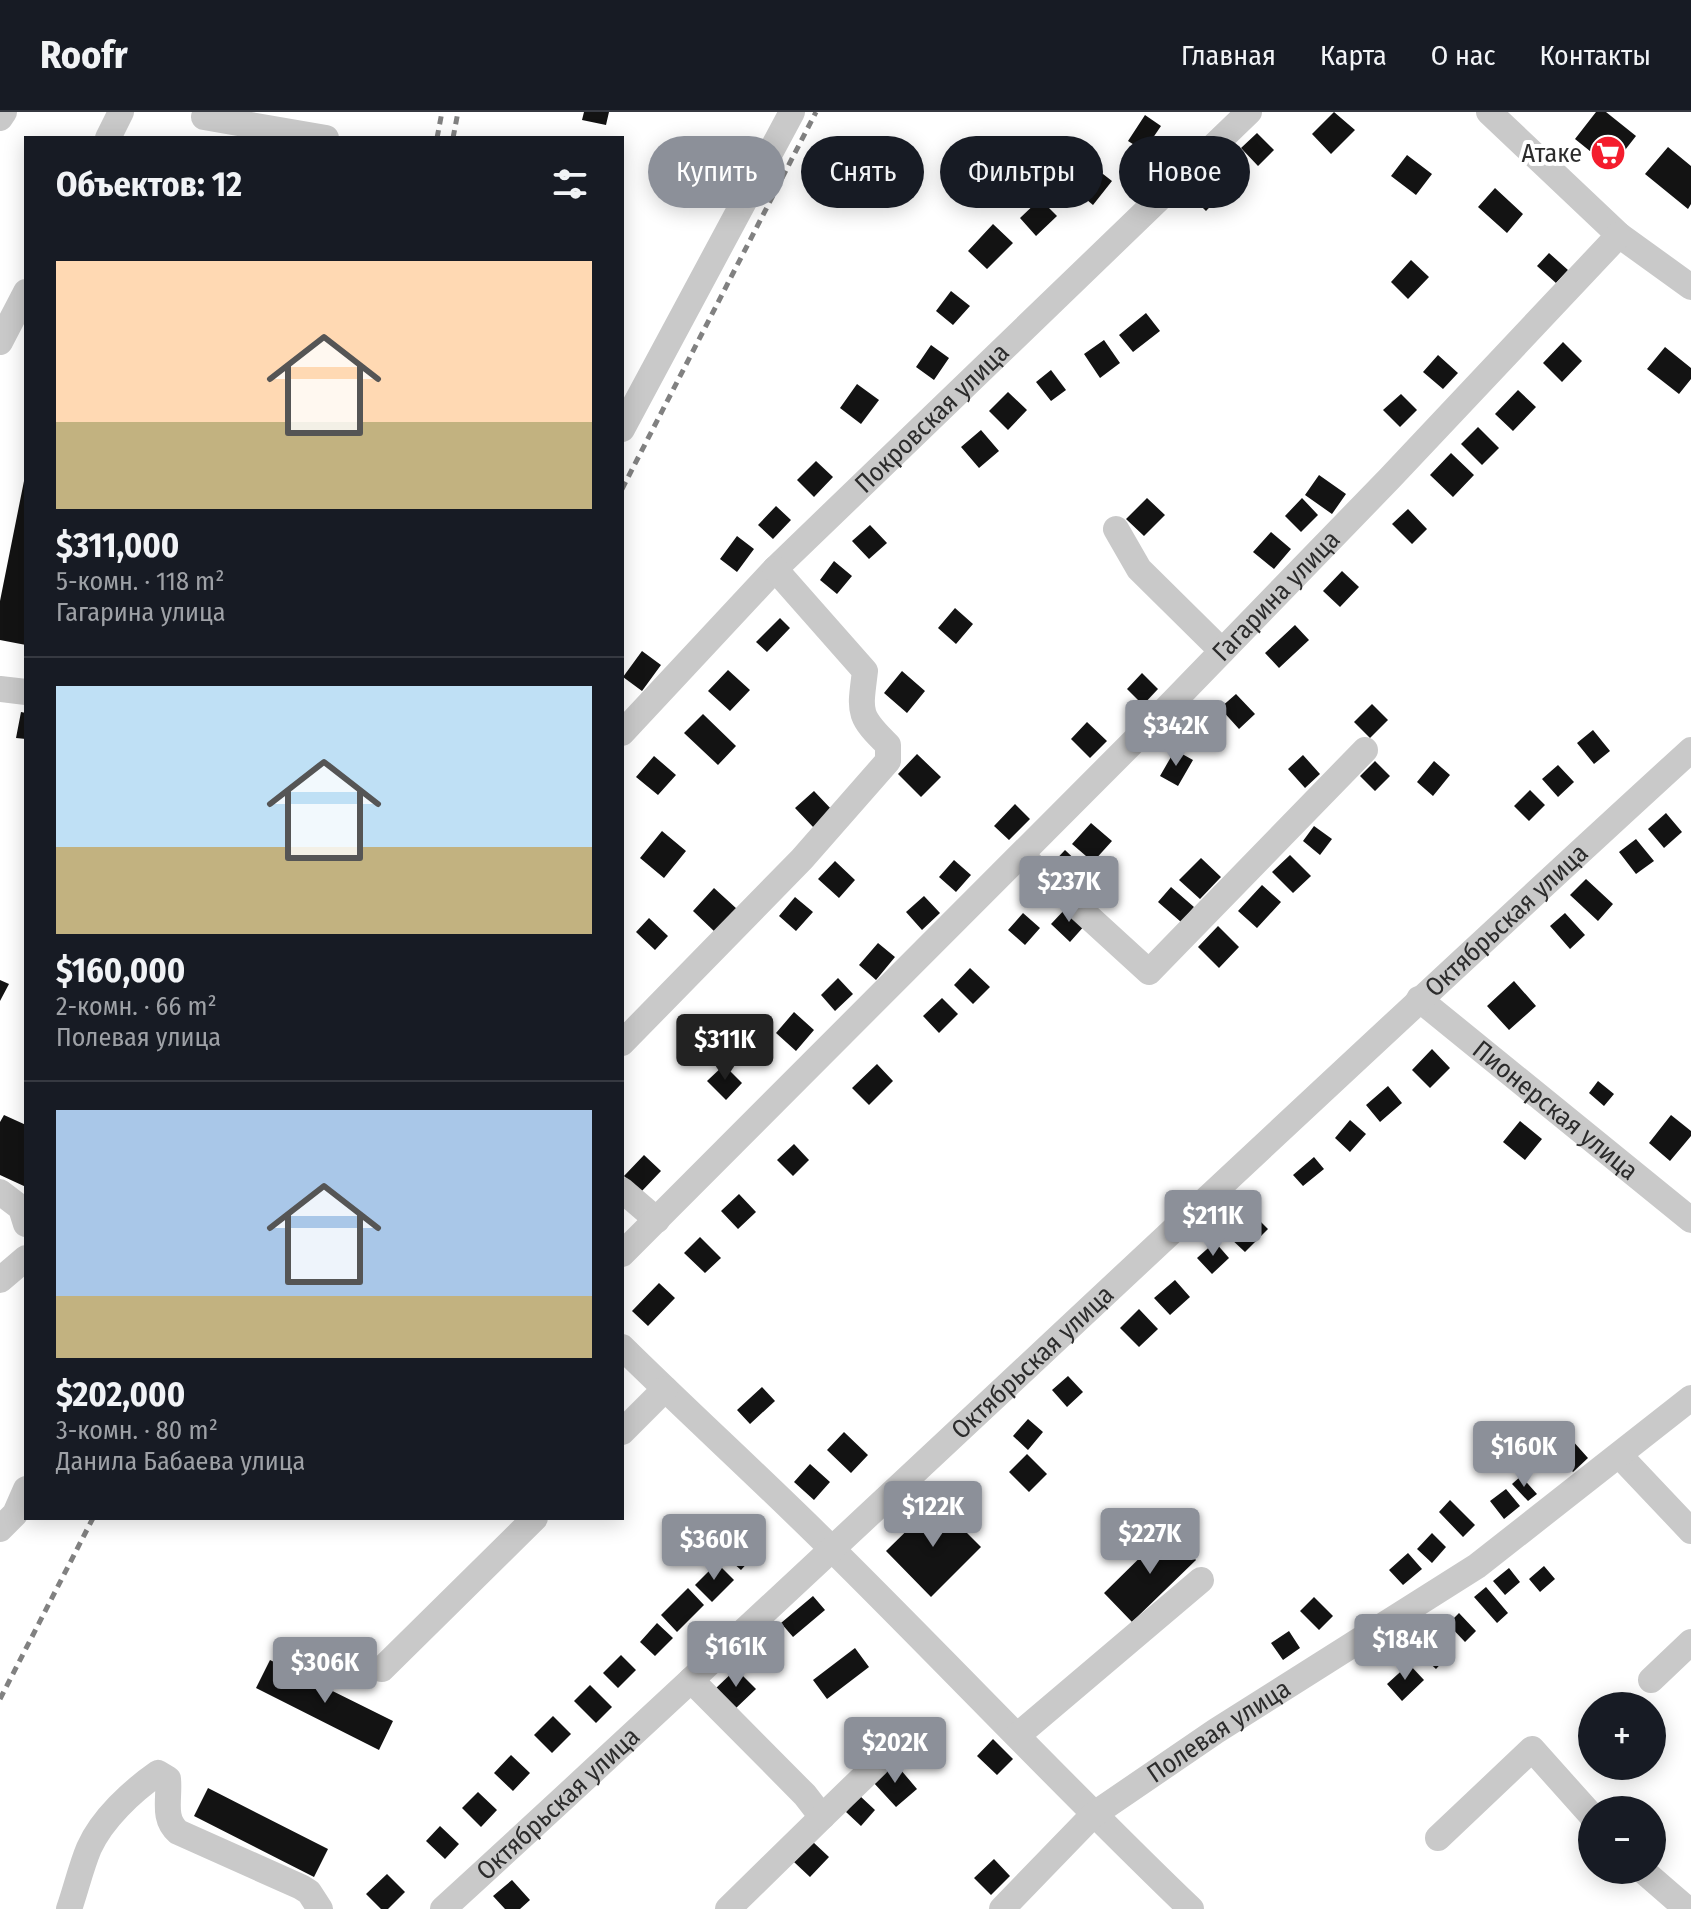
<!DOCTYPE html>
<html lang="ru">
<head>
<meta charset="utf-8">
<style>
	:root { --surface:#171b24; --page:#242831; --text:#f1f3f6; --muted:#9ea1a6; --line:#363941; --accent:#8c9099 }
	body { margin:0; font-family:"Fira Sans Condensed",sans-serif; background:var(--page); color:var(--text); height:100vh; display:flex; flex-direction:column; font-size:30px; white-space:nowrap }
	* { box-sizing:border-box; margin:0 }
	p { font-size:26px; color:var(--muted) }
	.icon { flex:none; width:44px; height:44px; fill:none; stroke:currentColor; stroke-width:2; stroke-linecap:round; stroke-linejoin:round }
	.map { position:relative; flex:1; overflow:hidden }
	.panel { position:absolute; left:24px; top:24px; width:600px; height:1384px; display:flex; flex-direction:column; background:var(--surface); border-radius:0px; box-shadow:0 4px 20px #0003 }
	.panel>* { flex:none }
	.guide { position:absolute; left:648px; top:24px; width:760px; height:72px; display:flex; gap:16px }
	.buttons { position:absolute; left:1578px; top:1580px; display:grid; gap:16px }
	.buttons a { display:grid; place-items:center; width:88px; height:88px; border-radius:50%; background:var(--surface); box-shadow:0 4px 20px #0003; font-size:40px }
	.price { position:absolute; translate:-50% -68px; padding:0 18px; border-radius:8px; background:var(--accent); color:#fff; font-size:26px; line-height:52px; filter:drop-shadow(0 2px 4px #0008) }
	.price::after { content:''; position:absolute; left:50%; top:48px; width:24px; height:18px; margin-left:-12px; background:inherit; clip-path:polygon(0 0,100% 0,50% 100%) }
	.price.current { background:#222; color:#fff }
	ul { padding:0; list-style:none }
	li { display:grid; align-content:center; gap:16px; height:424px; padding:0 32px }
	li+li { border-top:2px solid var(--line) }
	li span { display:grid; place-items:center; height:248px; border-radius:0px; color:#555 }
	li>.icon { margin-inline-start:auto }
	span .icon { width:144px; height:144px; fill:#fffc; stroke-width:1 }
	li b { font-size:34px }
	h2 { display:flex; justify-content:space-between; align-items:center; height:96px; padding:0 32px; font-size:34px }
	.tag { padding:0 28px; border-radius:36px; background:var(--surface); box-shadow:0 4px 20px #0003; font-size:28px; line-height:72px }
	.tag.current { background:var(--accent); color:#fff }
	header { display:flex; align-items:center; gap:48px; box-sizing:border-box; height:112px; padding:0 40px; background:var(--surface); border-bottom:2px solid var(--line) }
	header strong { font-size:38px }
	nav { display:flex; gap:44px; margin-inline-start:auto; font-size:28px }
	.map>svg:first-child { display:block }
</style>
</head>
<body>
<header>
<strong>Roofr</strong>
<nav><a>Главная</a><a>Карта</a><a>О нас</a><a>Контакты</a></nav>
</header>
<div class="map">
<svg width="1691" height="1797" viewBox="0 0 1691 1797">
	<rect width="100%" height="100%" fill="#fff"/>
	<path fill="#131313" d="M584,0H609L606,13L582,8Z
		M1334,0L1355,18L1331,42L1312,22Z
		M1596,0H1606L1636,24L1611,56L1575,27Z
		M1145,3L1161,14L1144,39L1128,29Z
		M1257,21L1274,38L1258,54L1241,36Z
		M1668,35L1691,54V92L1688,97L1645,62Z
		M1407,43L1432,62L1416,83L1391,64Z
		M1094,55L1112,69L1093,93L1075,78Z
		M1211,64L1226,78L1206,99L1191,84Z
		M1495,76L1523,102L1507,121L1478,95Z
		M1040,87L1057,104L1036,124L1020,106Z
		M993,112L1013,131L987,157L968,139Z
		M1549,141L1568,158L1556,171L1537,154Z
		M1411,148L1429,165L1408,187L1391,170Z
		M951,179L970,194L953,213L936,199Z
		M1146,201L1160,219L1133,240L1119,223Z
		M1104,228L1120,251L1100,266L1084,242Z
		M1563,230L1582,249L1562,270L1543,251Z
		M931,233L949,246L934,268L916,255Z
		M1665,235L1691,256V267L1679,282L1647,257Z
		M1438,243L1458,261L1443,277L1423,260Z
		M1051,258L1066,278L1051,289L1036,270Z
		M857,272L879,288L861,312L840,296Z
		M1518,278L1536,295L1513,319L1495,302Z
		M1008,280L1027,298L1008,318L989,299Z
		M1401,282L1417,298L1400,315L1383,298Z
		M1478,315L1499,336L1482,353L1461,332Z
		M981,318L999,339L979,356L961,335Z
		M1451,341L1474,363L1453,385L1430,363Z
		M816,349L833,365L814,385L797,368Z
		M1319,363L1346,382L1332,402L1305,383Z
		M25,364H26V533L0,528V489Z
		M1147,386L1165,403L1144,424L1126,407Z
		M1302,386L1318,403L1301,420L1285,404Z
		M776,394L791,408L773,427L758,413Z
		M1408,397L1427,417L1412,432L1392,412Z
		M870,413L887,431L869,447L852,429Z
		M1271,420L1291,437L1274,457L1253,440Z
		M737,424L754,437L737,460L720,447Z
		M834,449L852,464L837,482L820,468Z
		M1342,459L1359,475L1340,495L1323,479Z
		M955,496L973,512L956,532L938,516Z
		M780,506L790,516L767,540L756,530Z
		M1295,513L1309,528L1279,556L1265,541Z
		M642,539L661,553L642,579L623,565Z
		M728,558L750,578L730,599L708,579Z
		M902,559L925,579L907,601L884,581Z
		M1142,561L1158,577L1143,593L1127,577Z
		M1236,582L1255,602L1239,617L1220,596Z
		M1372,592L1388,608L1370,626L1354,610Z
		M21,600L26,601V627L16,626Z
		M703,602L736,634L718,653L684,621Z
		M1206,608L1222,620L1207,638L1192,625Z
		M1087,610L1107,629L1090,646L1071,627Z
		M1593,618L1610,639L1594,652L1577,631Z
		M1175,638L1193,648L1178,674L1160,664Z
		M917,642L941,665L921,685L898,662Z
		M1303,643L1320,662L1305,676L1288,657Z
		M654,644L676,663L658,683L636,665Z
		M1375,649L1390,664L1375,679L1360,664Z
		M1434,649L1450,663L1433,684L1417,670Z
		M1558,653L1574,670L1558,685L1542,667Z
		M1530,678L1545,693L1529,709L1514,694Z
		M814,679L833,699L814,716L795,696Z
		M1015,692L1030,707L1009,728L994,714Z
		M1666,701L1682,720L1664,736L1648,717Z
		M1091,711L1112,729L1093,750L1072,732Z
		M1314,714L1332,727L1320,743L1303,729Z
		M662,719L686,739L664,766L640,746Z
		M1636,727L1654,749L1636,762L1619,740Z
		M1065,738L1085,757L1069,772L1050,754Z
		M1290,743L1311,764L1293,781L1272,760Z
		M1201,746L1221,765L1200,787L1179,768Z
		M954,748L971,763L956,780L939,765Z
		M835,749L855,768L839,786L818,767Z
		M1586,767L1613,792L1598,809L1570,783Z
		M1262,773L1281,790L1257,816L1238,799Z
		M1171,775L1194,795L1181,810L1158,790Z
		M714,776L737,797L715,820L693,799Z
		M924,784L940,801L922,818L906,800Z
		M795,785L813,800L796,819L779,804Z
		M1067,795L1086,812L1070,830L1051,812Z
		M1023,801L1040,816L1025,833L1008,818Z
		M1565,801L1585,823L1570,837L1550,814Z
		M649,806L668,824L655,838L636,820Z
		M1218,814L1239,835L1219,856L1198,835Z
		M878,831L895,845L876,868L859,853Z
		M970,856L990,875L973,892L954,873Z
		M838,866L853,882L835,899L821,883Z
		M0,868L9,872L0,889Z
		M1514,869L1536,894L1509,918L1487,894Z
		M942,886L958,902L939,921L923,904Z
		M794,900L814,918L796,939L776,921Z
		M1432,937L1450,956L1430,976L1412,958Z
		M877,952L893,969L869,993L852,976Z
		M724,953L742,971L726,988L707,969Z
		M1598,969L1614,982L1604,994L1589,981Z
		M1388,974L1402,991L1380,1010L1366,993Z
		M4,1003L26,1013V1075L0,1063V1010Z
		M1671,1003L1691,1019V1024L1670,1049L1649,1031Z
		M1350,1008L1366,1022L1350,1040L1335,1026Z
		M1520,1009L1542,1027L1525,1048L1503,1030Z
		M794,1032L809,1048L793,1064L777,1048Z
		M644,1043L661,1059L641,1080L624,1064Z
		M1314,1045L1324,1057L1303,1074L1293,1063Z
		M739,1082L756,1100L738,1117L721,1099Z
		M1253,1102L1268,1117L1245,1140L1229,1125Z
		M700,1125L721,1146L705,1161L684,1141Z
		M1215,1130L1229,1146L1212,1162L1197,1146Z
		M1175,1168L1190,1185L1170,1203L1154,1186Z
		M659,1171L675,1186L648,1214L632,1199Z
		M1139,1197L1158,1217L1139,1235L1120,1216Z
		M1068,1264L1083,1280L1067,1295L1052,1278Z
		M762,1275L775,1289L750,1312L737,1298Z
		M1028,1307L1043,1320L1028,1338L1013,1324Z
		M844,1320L868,1343L851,1361L827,1338Z
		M1571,1327L1588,1346L1573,1360L1556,1340Z
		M1027,1342L1047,1362L1029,1380L1009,1360Z
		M810,1352L830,1370L814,1388L794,1370Z
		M1521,1364L1537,1382L1528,1389L1512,1372Z
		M1506,1377L1520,1394L1504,1407L1490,1389Z
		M1450,1388L1475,1413L1463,1425L1439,1400Z
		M936,1390L981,1435L931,1485L886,1439Z
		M1167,1419L1196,1448L1132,1510L1104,1481Z
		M744,1421L761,1436L741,1458L724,1443Z
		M1432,1421L1446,1435L1432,1451L1417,1437Z
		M1408,1441L1422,1457L1403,1473L1389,1458Z
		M717,1451L734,1468L712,1490L695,1473Z
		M1544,1454L1555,1467L1540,1480L1529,1467Z
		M1509,1456L1520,1470L1505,1483L1493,1469Z
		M1486,1475L1508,1501L1497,1511L1474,1485Z
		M688,1476L704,1493L677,1520L661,1503Z
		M813,1484L825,1498L793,1525L781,1511Z
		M1314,1485L1333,1504L1319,1518L1300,1499Z
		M1459,1501L1476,1519L1465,1530L1448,1512Z
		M657,1511L673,1526L655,1544L640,1530Z
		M1289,1519L1300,1536L1283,1548L1271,1531Z
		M1430,1531L1446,1546L1436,1557L1420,1542Z
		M855,1536L869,1555L827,1587L813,1568Z
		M621,1543L636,1558L618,1576L603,1561Z
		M270,1548L393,1609L379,1638L256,1576Z
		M1409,1552L1424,1568L1402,1589L1387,1572Z
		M736,1557L756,1577L735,1597L715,1577Z
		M590,1573L612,1595L596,1611L574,1589Z
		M553,1604L571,1622L552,1641L534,1623Z
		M993,1627L1013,1647L997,1663L977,1644Z
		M511,1643L530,1661L513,1679L494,1661Z
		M895,1651L917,1677L896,1695L873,1670Z
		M208,1676L328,1737L314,1765L194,1704Z
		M478,1680L497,1698L481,1715L462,1696Z
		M860,1684L875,1698L861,1714L846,1700Z
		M440,1714L459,1732L445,1747L426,1729Z
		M813,1730L829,1745L810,1765L794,1750Z
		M994,1747L1010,1764L991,1783L974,1766Z
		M387,1762L405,1780L388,1797H381L366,1782Z
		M512,1768L530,1788L520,1797H505L493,1784Z"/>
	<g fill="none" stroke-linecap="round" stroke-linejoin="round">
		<g stroke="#c9c9c9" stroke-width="26">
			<path d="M1489,0L1619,123L1691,175"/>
			<path d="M204,5L326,26"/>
			<path d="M0,6L4,0"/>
			<path d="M108,26L121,0"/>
			<path d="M0,230L26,180"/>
			<path d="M622,317L792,0"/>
			<path d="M1116,417L1139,457L1222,539"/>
			<path d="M0,577L26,580"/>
			<path id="s1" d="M622,621L775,457L1249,0"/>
			<path d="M1021,743L1149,860L1365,638"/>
			<path id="s2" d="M1419,887L1691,1108"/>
			<path d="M622,931L802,747L888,649V633C857,603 860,600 865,559L775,457"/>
			<path d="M622,1078L657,1108"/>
			<path d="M0,1080L21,1096L26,1112"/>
			<path id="s3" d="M622,1142L1167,596L1390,366L1619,123"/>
			<path d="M0,1168L26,1146"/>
			<path d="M622,1235C692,1304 766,1371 836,1441C955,1559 1070,1681 1191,1797"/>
			<path d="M622,1320L665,1277"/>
			<path d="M1620,1344L1691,1419"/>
			<path d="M0,1417L15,1402L26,1377"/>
			<path d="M382,1557L535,1406"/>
			<path d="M691,1568L805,1683L822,1705L728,1797"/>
			<path d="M1651,1568L1691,1530"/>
			<path d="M1018,1623L1201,1468"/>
			<path d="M822,1705L877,1652"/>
			<path d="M1438,1726L1532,1637L1592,1704"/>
			<path d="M1642,1758L1687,1797"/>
			<path d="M69,1797C76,1777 81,1755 89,1736C102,1707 132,1679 158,1661L168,1667C170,1687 162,1706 178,1720L301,1775L309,1780L320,1797"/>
			<path id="s4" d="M443,1797C862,1414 1272,1021 1691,638"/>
			<path id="s5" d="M1002,1797L1093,1703L1216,1619L1477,1454L1691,1286"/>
		</g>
		<path stroke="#818181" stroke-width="5" stroke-dasharray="8 6" stroke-linecap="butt" d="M437,26L442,0
			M453,26L458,0
			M622,377L816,0
			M0,1587L93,1406"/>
	</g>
	<defs>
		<symbol id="supermarket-disc" viewBox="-11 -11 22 22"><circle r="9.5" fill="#f41d2d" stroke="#fff"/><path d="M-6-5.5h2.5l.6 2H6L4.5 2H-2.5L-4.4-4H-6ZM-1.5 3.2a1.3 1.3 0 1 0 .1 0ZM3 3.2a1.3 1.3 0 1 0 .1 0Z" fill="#fff"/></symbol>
	</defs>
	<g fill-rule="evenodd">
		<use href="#supermarket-disc" x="1588" y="21" width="40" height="40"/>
	</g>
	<g text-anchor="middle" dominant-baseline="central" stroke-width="8" stroke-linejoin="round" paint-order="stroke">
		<g font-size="26" fill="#2c2c2c" stroke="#fff" text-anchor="end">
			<text x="1582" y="41">Атаке</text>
		</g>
		<g font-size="26" fill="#2c2c2c" stroke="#fff">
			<text stroke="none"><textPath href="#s1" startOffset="442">Покровская улица</textPath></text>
			<text stroke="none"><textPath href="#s3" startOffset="928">Гагарина улица</textPath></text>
			<text stroke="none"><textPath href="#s4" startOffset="1452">Октябрьская улица</textPath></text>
			<text stroke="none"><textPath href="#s2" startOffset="176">Пионерская улица</textPath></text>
			<text stroke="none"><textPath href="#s4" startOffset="804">Октябрьская улица</textPath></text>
			<text stroke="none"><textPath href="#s5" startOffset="282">Полевая улица</textPath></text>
			<text stroke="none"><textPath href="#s4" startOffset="156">Октябрьская улица</textPath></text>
		</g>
	</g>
</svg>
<div class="buttons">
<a>+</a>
<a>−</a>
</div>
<b class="price" style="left:1176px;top:656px">$342K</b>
<b class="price" style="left:1069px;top:812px">$237K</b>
<b class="price current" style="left:725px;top:970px">$311K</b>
<b class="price" style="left:1213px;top:1146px">$211K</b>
<b class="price" style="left:1524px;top:1377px">$160K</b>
<b class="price" style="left:933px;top:1437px">$122K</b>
<b class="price" style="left:1150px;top:1464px">$227K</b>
<b class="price" style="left:714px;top:1470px">$360K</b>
<b class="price" style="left:1405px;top:1570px">$184K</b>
<b class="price" style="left:736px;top:1577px">$161K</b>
<b class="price" style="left:325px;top:1593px">$306K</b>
<b class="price" style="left:895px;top:1673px">$202K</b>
<div class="guide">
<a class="tag current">Купить</a>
<a class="tag">Снять</a>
<a class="tag">Фильтры</a>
<a class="tag">Новое</a>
</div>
<section class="panel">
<h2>Объектов: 12<svg class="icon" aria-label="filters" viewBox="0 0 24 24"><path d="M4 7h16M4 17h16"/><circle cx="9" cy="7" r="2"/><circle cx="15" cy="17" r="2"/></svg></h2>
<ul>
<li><span style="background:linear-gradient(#ffd9b3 65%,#c2b280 0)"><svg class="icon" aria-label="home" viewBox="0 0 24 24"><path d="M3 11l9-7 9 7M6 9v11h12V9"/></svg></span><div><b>$311,000</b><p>5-комн. · 118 m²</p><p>Гагарина улица</p></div></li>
<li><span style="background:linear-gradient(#bfe0f5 65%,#c2b280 0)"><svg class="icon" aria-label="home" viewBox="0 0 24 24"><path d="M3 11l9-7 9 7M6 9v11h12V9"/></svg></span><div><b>$160,000</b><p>2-комн. · 66 m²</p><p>Полевая улица</p></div></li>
<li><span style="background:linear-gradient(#a9c7e8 75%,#c2b280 0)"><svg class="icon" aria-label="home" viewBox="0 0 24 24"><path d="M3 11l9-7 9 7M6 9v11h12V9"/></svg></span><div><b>$202,000</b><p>3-комн. · 80 m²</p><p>Данила Бабаева улица</p></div></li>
</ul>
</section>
</div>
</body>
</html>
